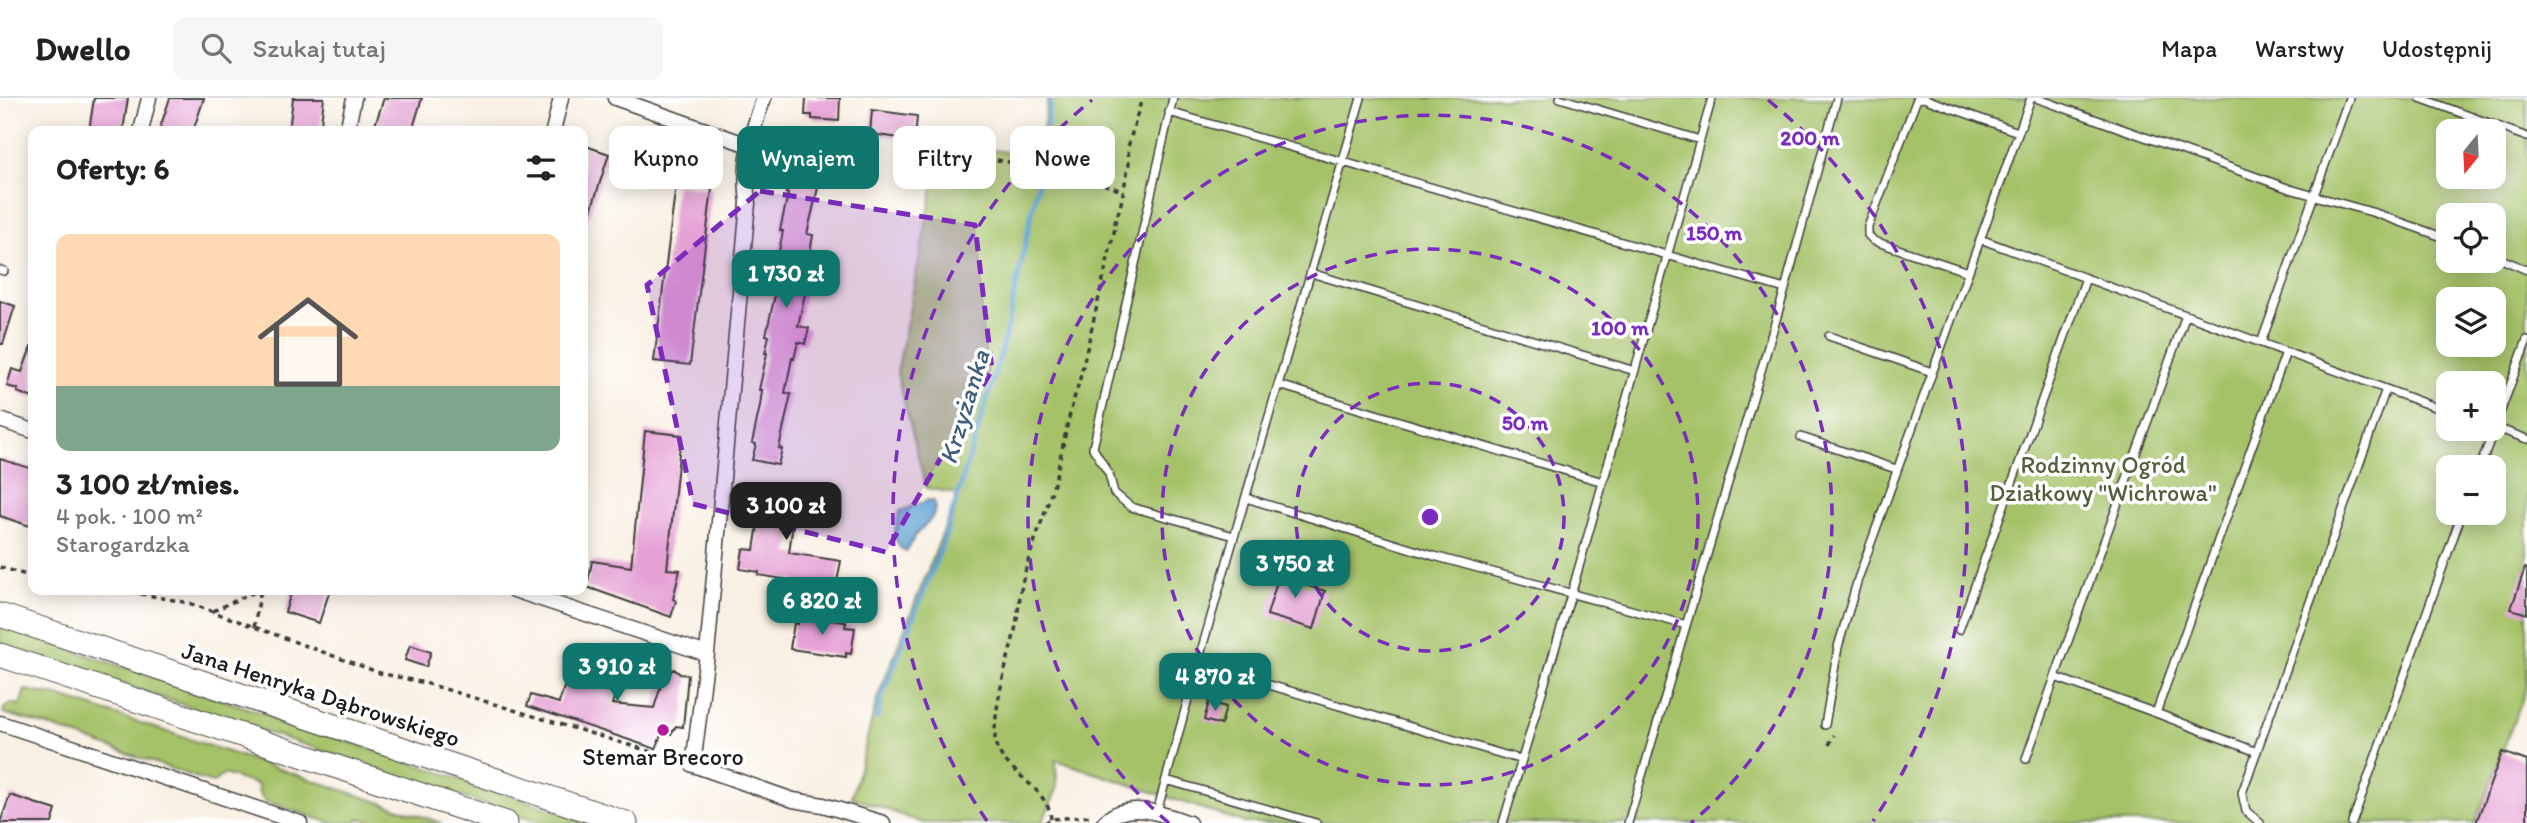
<!DOCTYPE html>
<html lang="pl">
<head>
<meta charset="utf-8">
<style>
	:root { --surface:#fff; --page:#f6f6f6; --text:#222; --muted:#767676; --line:#e0e0e0; --accent:#0f766e }
	body { margin:0; font-family:Itim,sans-serif; background:var(--page); color:var(--text); height:100vh; display:flex; flex-direction:column; font-size:26px; white-space:nowrap }
	* { box-sizing:border-box; margin:0 }
	p { font-size:23px; color:var(--muted) }
	.icon { flex:none; width:38px; height:38px; fill:none; stroke:currentColor; stroke-width:2; stroke-linecap:round; stroke-linejoin:round }
	.map { position:relative; flex:1; overflow:hidden }
	.panel { position:absolute; left:28px; top:28px; width:560px; height:469px; display:flex; flex-direction:column; background:var(--surface); border-radius:14px; box-shadow:0 4px 18px #0003 }
	.panel>* { flex:none }
	.top-card { position:absolute; left:609px; top:28px; width:665px; height:63px; display:flex; gap:14px }
	.needle { width:46px; rotate:198deg }
	.controls { position:absolute; left:2436px; top:21px; display:grid; gap:14px }
	.controls a { display:grid; place-items:center; width:70px; height:70px; border-radius:14px; background:var(--surface); box-shadow:0 4px 18px #0003; font-size:35px }
	.price { position:absolute; translate:-50% -60px; padding:0 16px; border-radius:14px; background:var(--accent); color:#fff; font-size:23px; line-height:46px; filter:drop-shadow(0 2px 4px #0008) }
	.price::after { content:''; position:absolute; left:50%; top:42px; width:21px; height:16px; margin-left:-10px; background:inherit; clip-path:polygon(0 0,100% 0,50% 100%) }
	.price.on { background:#222; color:#fff }
	ul { padding:0; list-style:none }
	li { display:grid; align-content:center; gap:14px; height:371px; padding:0 28px }
	li+li { border-top:2px solid var(--line) }
	li span { display:grid; place-items:center; height:217px; border-radius:14px; color:#555 }
	li>.icon { margin-inline-start:auto }
	span .icon { width:126px; height:126px; fill:#fffc; stroke-width:1 }
	li b { font-size:30px }
	h2 { display:flex; justify-content:space-between; align-items:center; height:84px; padding:0 28px; font-size:30px }
	.chip { padding:0 24px; border-radius:14px; background:var(--surface); box-shadow:0 4px 18px #0003; font-size:24px; line-height:63px }
	.chip.on { background:var(--accent); color:#fff }
	header { display:flex; align-items:center; gap:42px; box-sizing:border-box; height:98px; padding:0 35px; background:var(--surface); border-bottom:2px solid var(--line) }
	header strong { font-size:33px }
	nav { display:flex; gap:38px; margin-inline-start:auto; font-size:24px }
	.search { width:490px; height:63px; background:var(--page); display:flex; align-items:center; gap:18px; box-sizing:border-box; padding:0 24px; border-radius:14px; color:var(--muted); font-size:26px }
	.map>svg:first-child { display:block }
</style>
</head>
<body>
<header>
<strong>Dwello</strong>
<div class="search"><svg class="icon" aria-label="search" viewBox="0 0 24 24"><circle cx="10" cy="10" r="6"/><path d="M15 15l6 6"/></svg>Szukaj tutaj</div>
<nav><a>Mapa</a><a>Warstwy</a><a>Udostępnij</a></nav>
</header>
<div class="map">
<svg width="2527" height="725" viewBox="0 0 2527 725">
	<rect width="100%" height="100%" fill="#fff"/>
	<filter id="ink" filterUnits="userSpaceOnUse"><feTurbulence type="fractalNoise" baseFrequency=".0143" numOctaves="2"/><feDisplacementMap in="SourceGraphic" scale="14" xChannelSelector="R" yChannelSelector="G"/><feConvolveMatrix kernelMatrix="1 2 1 2 8 2 1 2 1" color-interpolation-filters="sRGB"/></filter>
	<filter id="wash" filterUnits="userSpaceOnUse"><feTurbulence type="fractalNoise" baseFrequency=".00686" numOctaves="4" result="noise"/><feDisplacementMap in="SourceGraphic" scale="28" xChannelSelector="R" yChannelSelector="G"/><feGaussianBlur stdDeviation="1.57" result="paint"/><feColorMatrix in="noise" values="0 0 0 0 0 0 0 0 0 0 0 0 0 0 0 0 0 1.4 0 .05"/><feComposite in="paint" operator="in"/></filter>
	<g filter="url(#wash)">
		<rect width="100%" height="100%" fill="#f9f0e3"/>
		<path fill="#a6c269" stroke="#616f42" stroke-width="2" fill-rule="evenodd" d="M1048,0H2527V589L2475,725H1245L1056,662L1057,691L1042,725H923L852,699L878,598L958,396L926,390L897,275L942,44L1038,59ZM2448,33H2494V79H2448ZM2448,117H2494V163H2448ZM2448,201H2494V247H2448ZM2448,285H2494V331H2448ZM2448,369H2494V415H2448Z
			M0,528L593,725H541L0,546Z
			M25,592L54,597L80,605L442,725H375L359,720L357,725H331L264,703L259,696L258,687L224,676L212,685L55,630L3,615L4,610L11,605L20,607Z"/>
		<path fill="#5ea1d2" stroke="#3d5e77" stroke-width="2" d="M928,402L934,403C939,420 924,426 915,438C912,443 911,448 906,453C890,447 895,426 900,413Z"/>
		<g fill="none" stroke-linecap="round" stroke-linejoin="round">
			<path stroke="#5ea1d2" stroke-width="5" d="M877,620L881,600L943,445L993,282L1009,223L1041,70L1051,0"/>
		</g>
		<g id="blocks">
			<path fill="#e5a0d4" d="M94,0H128L123,33H89Z
				M170,0H204L193,33H159Z
				M293,0H324L320,33H289Z
				M384,0H422L412,33H373Z
				M806,0H840L839,23L812,21V17H805Z
				M872,12L917,18L915,42L870,36Z
				M583,47L609,56L586,128H583Z
				M841,48L859,52L857,66L838,63Z
				M791,61L823,69L807,136L813,137L810,155L807,154L799,189L806,191L798,228L809,230L805,246L798,244L794,261L792,260L785,295L791,296L779,350L782,351L778,367L752,362L756,346L752,345L760,308L762,292H759L767,255H765L769,238L766,237L774,201L776,184H773L783,133L780,132L788,96L786,95L789,79L787,78Z
				M676,86L712,91L690,267L654,263Z
				M0,203L15,208L3,246H0Z
				M31,249H33V300L17,294L18,291L7,288L12,271L22,274Z
				M645,333L681,337L667,471L680,472L673,501L676,503L671,519L587,489L592,463L631,469Z
				M0,361L33,371V429L0,418Z
				M752,391L771,394V391L819,399L815,421L794,418L789,455L841,463L835,494L795,487L796,483L758,477L759,474L740,471L743,451L754,452L760,413L749,412Z
				M1282,467L1299,472L1295,484L1325,493L1314,531L1267,517Z
				M2525,470L2527,471V516L2511,511Z
				M292,492H330L319,525L285,514Z
				M799,518L846,524L845,529L855,530L851,556L846,555V559L790,551L794,525L798,526Z
				M410,547L431,554L426,569L405,562Z
				M580,557L623,571L612,606L654,610L664,578L674,571L680,576L688,577L683,629L676,628L671,636L661,637L656,651L527,608L531,597L559,605L573,561Z
				M1209,604L1226,609L1221,627L1204,622Z
				M2502,654L2527,663V725H2476Z
				M10,697L56,712L52,725H0Z"/>
		</g>
	</g>
	<g filter="url(#ink)">
		<use href="#blocks" fill-opacity="0" stroke="#3d3c3a" stroke-width="2"/>
		<g fill="none" stroke-linecap="round" stroke-linejoin="round">
			<defs>
				<path id="lane" d="M1173,0L1093,350L1109,376L1114,395L1131,409L1234,438
					M1560,0L1700,42
					M2036,0L2290,91L2375,115L2448,141
					M2420,0L2527,39
					M1169,14L1785,191
					M1980,141L2448,314
					M2494,158L2527,172
					M0,172L4,173
					M1968,174L1874,143L1868,137V129L1917,1L1923,0L2018,34
					M1311,175L1635,273
					M2186,217L2055,579L2156,615L2257,654
					M1829,238L1932,274
					M2261,245L2349,0
					M1279,287L1603,384
					M2494,329L2527,341
					M1801,339L1896,371
					M2480,369L2527,242
					M1246,400L1434,458L1686,527
					M1959,532L2086,180
					M1199,566L1522,662
					M2156,615L2286,254
					M1825,627L1838,549L1858,481L2031,0
					M2026,661L2055,579
					M1166,682L1316,725
					M1157,714L1202,550L1361,0
					M1503,725L1571,497L1712,0
					M1628,725L1785,191L1837,0
					M2260,725L2246,713L2242,695L2386,291
					M2352,725L2462,415"/>
				<path id="street" d="M615,0L748,47
					M764,0C750,36 743,67 748,105L707,556L693,667L793,702L823,707L883,725
					M141,33L149,0
					M347,33L354,0
					M553,33L561,0
					M0,322L33,333
					M514,492L707,556
					M0,625L300,725
					M1104,725C1126,701 1164,716 1189,725"/>
				<path id="primary" d="M0,517L626,725
					M0,557L506,725"/>
			</defs>
			<use href="#lane" stroke="#3d3c3a" stroke-width="10"/>
			<use href="#street" stroke="#3d3c3a" stroke-width="17"/>
			<use href="#primary" stroke="#3d3c3a" stroke-width="25"/>
			<path stroke="#3d3c3a" stroke-width="3.5" stroke-dasharray="5 5" stroke-linecap="butt" d="M997,62C1040,69 1082,77 1122,93
				M0,469L33,479
				M121,492L189,505L380,575L425,585L678,662
				M213,513L259,492
				M254,529L261,492
				M1829,647L1834,637
				M1051,721C1049,688 996,670 995,641C994,607 1006,569 1014,537C1019,516 1019,494 1025,474C1032,448 1042,424 1050,399C1062,361 1066,322 1079,285L1115,130V124L1120,110L1129,65L1128,49L1142,0
				M1045,725L1051,721L1093,718"/>
			<use href="#lane" stroke="#fff" stroke-width="7"/>
			<use href="#street" stroke="#fff" stroke-width="14"/>
			<use href="#primary" stroke="#fff" stroke-width="23"/>
		</g>
	</g>
	<path fill="#7b2cbf" fill-opacity="0.2" stroke="#7b2cbf" stroke-width="5" stroke-dasharray="14 9" stroke-linejoin="round" d="M760,93L975,127L992,272L886,454L693,406L647,187Z"/>
	<g fill="none" stroke="#7b2cbf" stroke-width="3.5" stroke-dasharray="12 9">
		<circle cx="1430" cy="419" r="134"/>
		<circle cx="1430" cy="419" r="268"/>
		<path d="M1169 725A402 402 0 1 1 1691 725"/>
		<path d="M987 723A537 537 0 0 1 1092 2M1768 2A537 537 0 0 1 1873 723"/>
	</g>
	<circle fill="#b5179e" stroke="#fff" stroke-width="2.5" cx="663" cy="632" r="7"/>
	<g text-anchor="middle" dominant-baseline="central" stroke-width="7" stroke-linejoin="round" paint-order="stroke">
		<g font-size="24" fill="#535e3b" stroke="#fff">
			<text x="2103" y="366">Rodzinny Ogród<tspan x="2103" dy="28">Działkowy "Wichrowa"</tspan></text>
		</g>
		<g font-size="24" fill="#1c1c1c" stroke="#fff">
			<text transform="translate(321 596) rotate(18)">Jana Henryka Dąbrowskiego</text>
		</g>
		<g font-size="24" fill="#1c1c1c" stroke="#fff">
			<text x="663" y="658">Stemar Brecoro</text>
		</g>
		<g font-size="26" font-style="italic" fill="#3d5e77" stroke="#fff">
			<text transform="translate(964 309) rotate(-73)">Krzyżanka</text>
		</g>
	</g>
	<circle cx="1430" cy="419" r="10" fill="#7b2cbf" stroke="#fff" stroke-width="3.5"/>
	<g font-size="21" text-anchor="middle" font-weight="bold" fill="#7b2cbf" stroke="#fff" stroke-width="7" stroke-linejoin="round" paint-order="stroke">
		<text x="1810" y="47">200 m</text>
		<text x="1714" y="142">150 m</text>
		<text x="1620" y="237">100 m</text>
		<text x="1525" y="332">50 m</text>
	</g>
</svg>
<div class="controls">
<a><svg class="needle" viewBox="-14 -14 28 28"><path d="M0-13l5 13h-10z" fill="#e53935"/><path d="M0 13l5-13h-10z" fill="#767676"/></svg></a>
<a><svg class="icon" aria-label="locate" viewBox="0 0 24 24"><circle cx="12" cy="12" r="6"/><path d="M12 2v4M12 18v4M2 12h4M18 12h4"/></svg></a>
<a><svg class="icon" aria-label="layers" viewBox="0 0 24 24"><path d="M12 4l9 5-9 5-9-5zM3 14l9 5 9-5"/></svg></a>
<a>+</a>
<a>−</a>
</div>
<b class="price" style="left:786px;top:212px">1 730 zł</b>
<b class="price on" style="left:786px;top:444px">3 100 zł</b>
<b class="price" style="left:1295px;top:502px">3 750 zł</b>
<b class="price" style="left:822px;top:539px">6 820 zł</b>
<b class="price" style="left:617px;top:605px">3 910 zł</b>
<b class="price" style="left:1215px;top:615px">4 870 zł</b>
<div class="top-card">
<a class="chip">Kupno</a>
<a class="chip on">Wynajem</a>
<a class="chip">Filtry</a>
<a class="chip">Nowe</a>
</div>
<section class="panel">
<h2>Oferty: 6<svg class="icon" aria-label="filters" viewBox="0 0 24 24"><path d="M4 7h16M4 17h16"/><circle cx="9" cy="7" r="2"/><circle cx="15" cy="17" r="2"/></svg></h2>
<ul>
<li><span style="background:linear-gradient(#ffd9b3 70%,#7fa58c 0)"><svg class="icon" aria-label="home" viewBox="0 0 24 24"><path d="M3 11l9-7 9 7M6 9v11h12V9"/></svg></span><div><b>3 100 zł/mies.</b><p>4 pok. · 100 m²</p><p>Starogardzka</p></div></li>
</ul>
</section>
</div>
</body>
</html>
